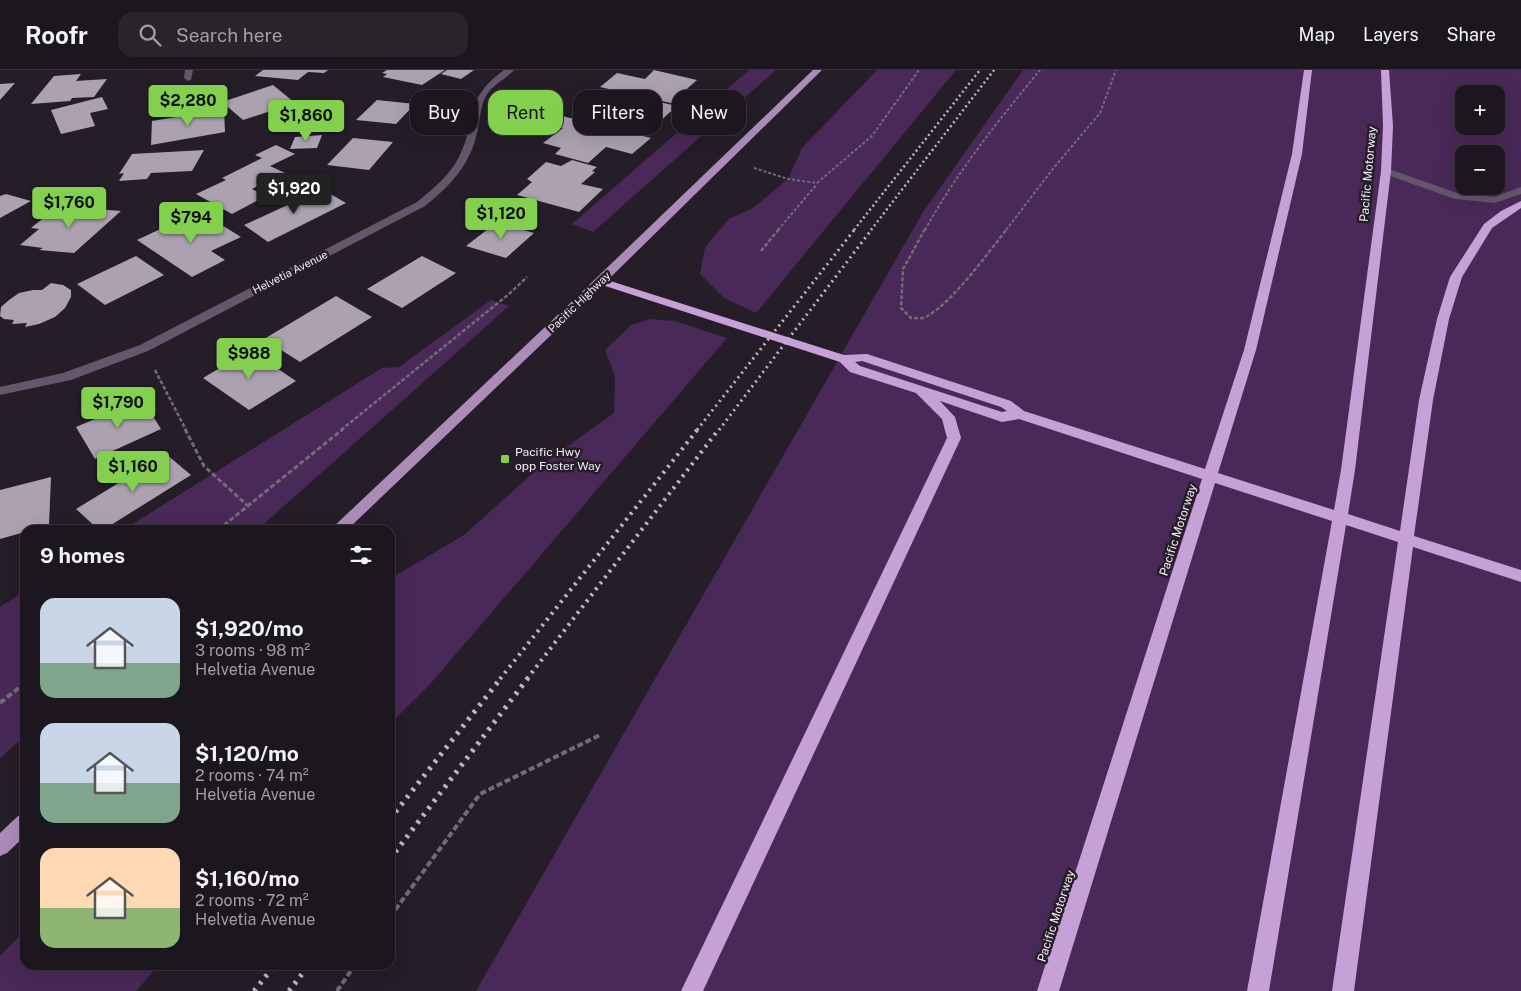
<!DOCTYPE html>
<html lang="en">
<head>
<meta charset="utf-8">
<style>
	:root { --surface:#1c161e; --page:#29232b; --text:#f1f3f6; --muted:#a09fa4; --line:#3a353c; --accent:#83d04e }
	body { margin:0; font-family:"Public Sans",sans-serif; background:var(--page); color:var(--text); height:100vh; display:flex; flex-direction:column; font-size:19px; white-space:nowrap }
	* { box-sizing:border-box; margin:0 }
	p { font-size:16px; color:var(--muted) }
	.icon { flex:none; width:28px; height:28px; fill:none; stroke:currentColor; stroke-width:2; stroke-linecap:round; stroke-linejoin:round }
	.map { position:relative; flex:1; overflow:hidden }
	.details { position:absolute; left:20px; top:455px; width:375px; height:445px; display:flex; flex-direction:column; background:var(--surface); border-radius:15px; box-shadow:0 5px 20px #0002,0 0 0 1px var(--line) }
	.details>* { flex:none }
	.hud { position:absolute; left:410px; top:20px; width:475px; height:45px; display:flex; gap:10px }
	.fabs { position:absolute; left:1455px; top:15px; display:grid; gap:10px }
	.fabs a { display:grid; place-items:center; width:50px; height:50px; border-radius:10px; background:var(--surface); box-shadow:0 5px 20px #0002,0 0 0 1px var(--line); font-size:25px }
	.price { position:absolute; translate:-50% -42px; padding:0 11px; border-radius:5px; background:var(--accent); color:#111; font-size:16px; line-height:32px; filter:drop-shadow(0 1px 2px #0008) }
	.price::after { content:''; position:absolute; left:50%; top:30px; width:15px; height:11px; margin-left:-8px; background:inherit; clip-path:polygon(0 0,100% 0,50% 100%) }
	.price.selected { background:#222; color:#fff }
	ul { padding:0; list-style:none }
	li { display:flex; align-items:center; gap:15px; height:125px; padding:0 20px }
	li span { display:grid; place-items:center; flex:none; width:140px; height:100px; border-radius:15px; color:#555 }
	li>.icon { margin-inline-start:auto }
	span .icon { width:60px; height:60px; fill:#fffc; stroke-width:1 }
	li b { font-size:21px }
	h2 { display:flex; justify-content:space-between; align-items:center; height:60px; padding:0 20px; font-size:21px }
	.pill { padding:0 18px; border-radius:15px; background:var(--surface); box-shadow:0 5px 20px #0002,0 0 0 1px var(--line); font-size:18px; line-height:45px }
	.pill.selected { background:var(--accent); color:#111 }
	header { display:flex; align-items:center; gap:30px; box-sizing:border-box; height:70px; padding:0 25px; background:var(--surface); border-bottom:1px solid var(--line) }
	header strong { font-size:24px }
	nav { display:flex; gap:28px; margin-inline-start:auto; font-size:18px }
	.search { width:350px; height:45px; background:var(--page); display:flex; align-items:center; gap:12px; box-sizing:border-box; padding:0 18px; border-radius:15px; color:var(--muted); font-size:19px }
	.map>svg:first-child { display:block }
</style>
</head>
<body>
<header>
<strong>Roofr</strong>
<div class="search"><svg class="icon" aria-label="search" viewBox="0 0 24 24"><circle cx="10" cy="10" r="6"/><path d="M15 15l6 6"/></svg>Search here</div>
<nav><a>Map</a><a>Layers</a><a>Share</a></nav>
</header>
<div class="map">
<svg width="1521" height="921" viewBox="0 0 1521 921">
	<rect width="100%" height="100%" fill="#251d28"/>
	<path fill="#492957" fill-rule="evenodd" d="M749,0H776L593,162L572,154Z
		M877,0H956L756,243L724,228L700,204L705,177L729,149L753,138L788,109L802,78Z
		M1023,0H1521V921H476L923,142ZM1464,24H1496V56H1464ZM1464,84H1496V116H1464Z
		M491,230L509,236L257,460H123L382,298L399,297Z
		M650,249L675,251L727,268L432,612L390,654V509L464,465L543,394L614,343L615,306L605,280L631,255Z
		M25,521V666L0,688V537Z
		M25,860V895H159L136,921H0V886Z"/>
	<path fill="#aba1b0" d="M263,0H328L324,3L308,2L298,10L255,6Z
		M387,0H445L422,15L383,7L387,4L382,3Z
		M447,0H474L461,9L441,4Z
		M654,0L697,10L671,33L600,17L617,3L645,9Z
		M81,4L76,11L107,9L94,27L72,28L70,31L31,34L54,6Z
		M15,13L0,30V14Z
		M273,15L295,33L243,50L222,32Z
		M602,19L677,36L659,52L628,45L634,40L617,36L602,48L573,41Z
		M102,27L108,39L90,43L95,56L61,64L51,40Z
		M377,30L415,34L396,54L356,50Z
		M224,39L225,62L151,75L152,51Z
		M542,41L651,68L632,84L606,77L588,93L555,84L561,78L543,73L563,58L529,50Z
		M322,65L317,78L290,79L295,67Z
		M353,68L393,72L369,100L327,95Z
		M276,75L295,84L270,96L285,103L252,119L266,126L232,144L196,124L226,110L222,108L262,88L255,85Z
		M204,80L192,101L151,103L147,109L119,111L124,103L119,104L132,84Z
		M572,90L597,97L592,101L595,102L581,114L603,119L579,142L517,125L532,112L527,109L546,92L561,96Z
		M322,119L346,133L268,172L244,155Z
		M6,124L31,131L0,148V126Z
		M58,136L121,141L74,183L39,180L43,178L20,175L39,159L31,158Z
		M204,144L241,167L211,181L225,190L192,207L137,170L169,155L173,158Z
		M497,152L534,163L506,188L466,176Z
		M136,186L164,205L105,235L77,214Z
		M422,186L456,203L402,238L367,219Z
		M51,213L63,215L71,220V227L65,238L55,247L39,254L25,257L27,253L12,254L14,250L4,249L0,246L1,237L9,230L19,223L33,220H42Z
		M336,226L372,247L300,292L264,269Z
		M250,280L296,311L249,340L203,308Z
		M142,329L161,359L95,389L76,357Z
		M166,384L191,405L103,460H99L76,439Z
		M51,407L49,455L25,460V462L0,469V420Z"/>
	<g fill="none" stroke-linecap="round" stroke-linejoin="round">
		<path stroke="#736c76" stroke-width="2" stroke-dasharray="3 2" stroke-linecap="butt" d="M754,98L788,109L817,113L872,66L919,0
			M778,160L817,114
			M925,160C957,102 998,51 1040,0
			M1006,160L1052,100L1100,43L1116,0"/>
		<path stroke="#736c76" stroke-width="2.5" stroke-dasharray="4 2" stroke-linecap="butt" d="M925,159L903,199L901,238L911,248C916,248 922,249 926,247C953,232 987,184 1007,159
			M761,181L779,159
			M155,300L186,360
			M341,360L509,224L527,207"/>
		<path stroke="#736c76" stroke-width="3" stroke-dasharray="5 2.5" stroke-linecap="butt" d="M185,359L204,396L248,436
			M218,460L343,359"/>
		<path stroke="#736c76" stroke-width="4" stroke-dasharray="6 3" stroke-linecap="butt" d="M0,633L25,613
			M390,847L480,724L600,665
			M337,921L355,895"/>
		<path fill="#65566c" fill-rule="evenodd" d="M1386,98L1457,123L1494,127L1521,117V124L1495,133L1455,129L1382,103V99Z"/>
		<path fill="#65566c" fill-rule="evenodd" d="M185,0H193L191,10L188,11L184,8Z
			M504,0H514C506,9 493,14 486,26C480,37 480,51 477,63C470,95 450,116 425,136L148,281L71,310L0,325V317L63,303L140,275L417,132C433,119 450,105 459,87C479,47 462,31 504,0Z"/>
		<path fill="#ab8cb9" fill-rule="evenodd" d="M813,0H822L571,246L347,460H330L563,240Z
			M25,744V766L7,783L0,786V763L18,746Z"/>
		<path fill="#c6a1d8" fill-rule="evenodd" d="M1304,0H1312L1302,84L1256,280L1218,403L1334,440L1341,400L1381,101L1383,56L1381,0H1389L1393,56L1391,101L1355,400L1348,444L1400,461L1419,330L1437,249L1450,207L1484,154L1501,141L1521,131V138L1492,158L1462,207L1449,249L1433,330L1414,466L1521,500V512L1413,477L1354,921H1332L1398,472L1346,455L1269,921H1247L1332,451L1215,413L1059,921H1037L1202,409L1019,349L1002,352L940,331L955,347L961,368L703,921H681L947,368L942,349L916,323L850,302L840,292L596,213L594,211L600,208L604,209L844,285L867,284L1011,331L1024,341L1205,399L1244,280L1292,84ZM862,291L1001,337L1007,341L1002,342L860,296L855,292Z"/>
		<path stroke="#bdb7c0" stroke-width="2.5" stroke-dasharray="2 3" stroke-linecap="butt" d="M854,160L980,0
			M871,160L994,0"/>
		<path stroke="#bdb7c0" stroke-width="3" stroke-dasharray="2 4" stroke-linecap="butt" d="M697,360L855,159
			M719,360L872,159"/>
		<path stroke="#bdb7c0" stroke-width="4" stroke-dasharray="2.5 5" stroke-linecap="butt" d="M500,609L698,359
			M527,609L719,359"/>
		<path stroke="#bdb7c0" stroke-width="5" stroke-dasharray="3 6" stroke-linecap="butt" d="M390,749L501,608
			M390,789L528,608
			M254,921L275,895
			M289,921L309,895"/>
	</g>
	<rect fill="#83d04e" stroke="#251d28" stroke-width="2" x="500" y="384" width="10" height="10" rx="2.5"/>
	<g text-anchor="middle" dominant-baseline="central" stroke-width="5" stroke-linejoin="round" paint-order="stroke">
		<g font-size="11" fill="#f5eff7" stroke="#251d28">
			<text transform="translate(290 202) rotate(-27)">Helvetia Avenue</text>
			<text transform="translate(579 232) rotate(-44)">Pacific Highway</text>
		</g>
		<g font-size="12" fill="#f5eff7" stroke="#251d28">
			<text transform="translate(1368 104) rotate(-85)">Pacific Motorway</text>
			<text transform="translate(1178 460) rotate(-72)">Pacific Motorway</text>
			<text transform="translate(1056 846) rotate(-72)">Pacific Motorway</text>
		</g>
		<g font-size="12" fill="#f5eff7" stroke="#251d28" text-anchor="start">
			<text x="515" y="382">Pacific Hwy<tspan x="515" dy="14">opp Foster Way</tspan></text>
		</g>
	</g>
</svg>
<div class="fabs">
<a>+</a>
<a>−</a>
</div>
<b class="price" style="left:188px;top:57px">$2,280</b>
<b class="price" style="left:306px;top:72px">$1,860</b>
<b class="price selected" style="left:294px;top:145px">$1,920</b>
<b class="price" style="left:69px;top:159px">$1,760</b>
<b class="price" style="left:501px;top:170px">$1,120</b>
<b class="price" style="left:191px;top:174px">$794</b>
<b class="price" style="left:249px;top:310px">$988</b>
<b class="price" style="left:118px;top:359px">$1,790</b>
<b class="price" style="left:133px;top:423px">$1,160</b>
<div class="hud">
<a class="pill">Buy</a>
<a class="pill selected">Rent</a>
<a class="pill">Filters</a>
<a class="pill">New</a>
</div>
<section class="details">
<h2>9 homes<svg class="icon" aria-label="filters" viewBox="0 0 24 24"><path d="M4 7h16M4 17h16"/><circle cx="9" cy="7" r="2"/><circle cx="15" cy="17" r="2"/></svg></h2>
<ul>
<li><span style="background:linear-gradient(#c9d6e8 65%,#7fa58c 0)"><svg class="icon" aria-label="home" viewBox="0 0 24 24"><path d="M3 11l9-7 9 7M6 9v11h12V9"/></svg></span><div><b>$1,920/mo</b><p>3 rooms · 98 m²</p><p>Helvetia Avenue</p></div></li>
<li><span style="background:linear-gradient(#c9d6e8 60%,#7fa58c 0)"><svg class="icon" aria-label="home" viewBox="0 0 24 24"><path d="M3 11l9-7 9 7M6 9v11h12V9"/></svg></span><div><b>$1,120/mo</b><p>2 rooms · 74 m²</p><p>Helvetia Avenue</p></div></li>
<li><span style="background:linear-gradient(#ffd9b3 60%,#8fb573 0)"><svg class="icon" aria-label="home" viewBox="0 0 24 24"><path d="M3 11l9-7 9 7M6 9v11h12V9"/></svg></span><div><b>$1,160/mo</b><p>2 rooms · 72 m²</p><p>Helvetia Avenue</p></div></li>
</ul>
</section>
</div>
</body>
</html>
